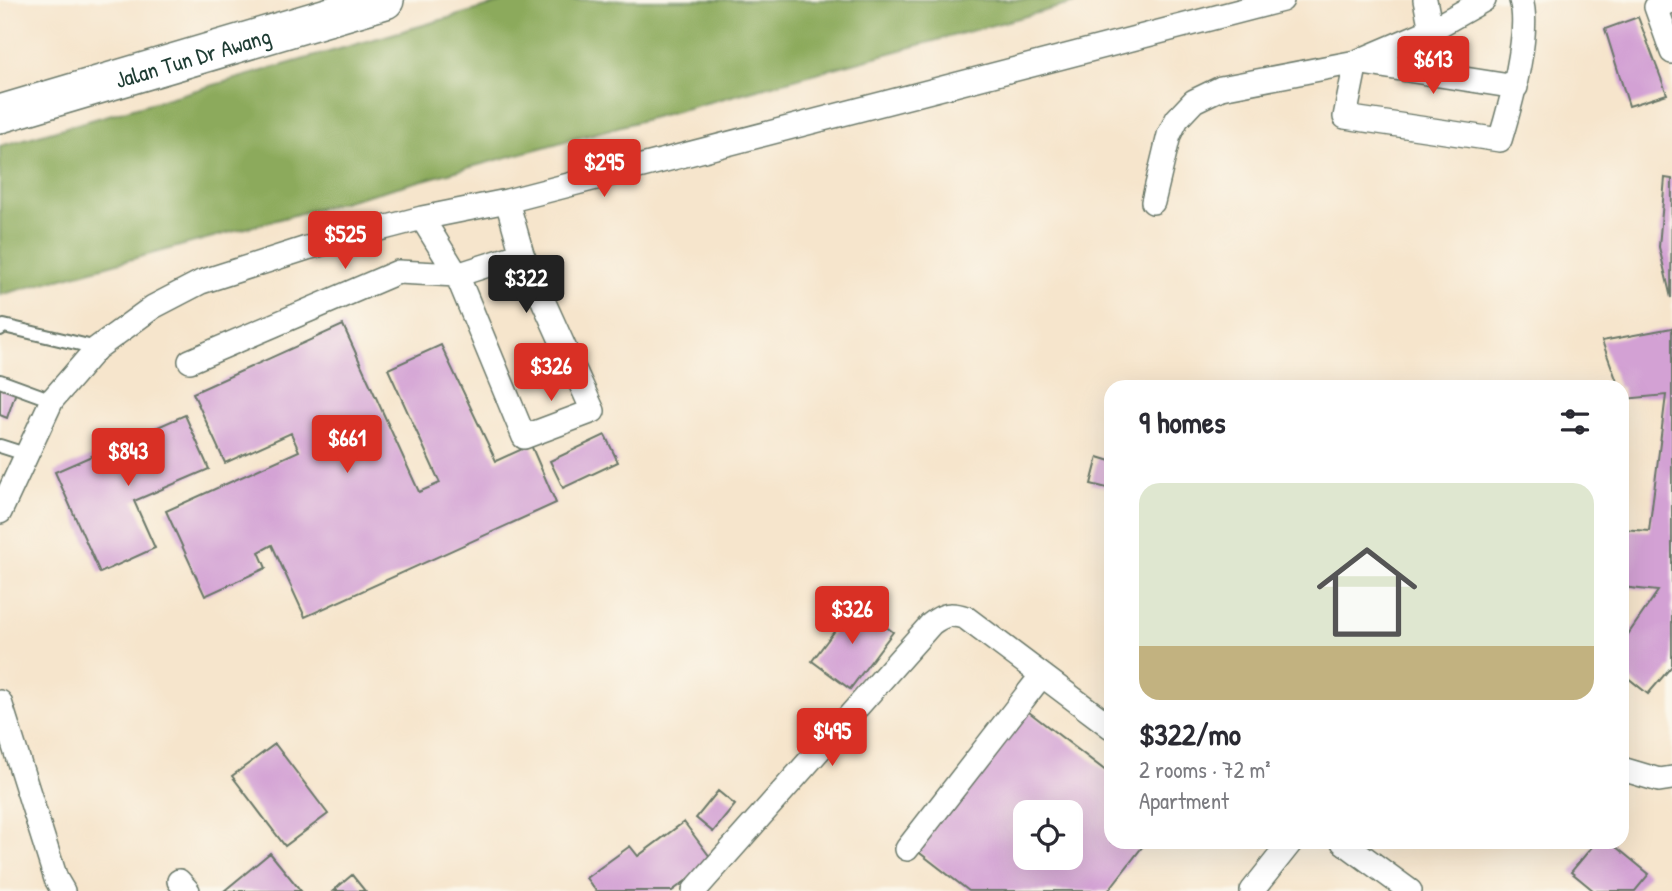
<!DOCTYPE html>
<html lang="en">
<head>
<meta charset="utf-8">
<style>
	:root { --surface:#fff; --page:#f7f7f7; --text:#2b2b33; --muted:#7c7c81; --line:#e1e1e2; --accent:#d93025 }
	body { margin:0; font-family:"Patrick Hand",sans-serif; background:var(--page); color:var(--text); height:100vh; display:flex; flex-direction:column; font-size:26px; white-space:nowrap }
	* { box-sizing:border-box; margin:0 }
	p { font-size:23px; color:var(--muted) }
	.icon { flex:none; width:38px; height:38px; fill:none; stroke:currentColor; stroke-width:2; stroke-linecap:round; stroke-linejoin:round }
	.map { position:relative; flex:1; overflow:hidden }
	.side { position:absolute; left:1104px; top:380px; width:525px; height:469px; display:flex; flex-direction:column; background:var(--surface); border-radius:21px; box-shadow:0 7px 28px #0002 }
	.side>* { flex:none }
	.buttons { position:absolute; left:1013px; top:800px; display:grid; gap:14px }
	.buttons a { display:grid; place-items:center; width:70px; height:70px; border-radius:14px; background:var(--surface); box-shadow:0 7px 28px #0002; font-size:35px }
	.price { position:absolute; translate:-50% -60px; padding:0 16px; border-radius:7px; background:var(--accent); color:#fff; font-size:23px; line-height:46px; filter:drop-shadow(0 2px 4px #0008) }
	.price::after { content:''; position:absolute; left:50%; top:42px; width:21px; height:16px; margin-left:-10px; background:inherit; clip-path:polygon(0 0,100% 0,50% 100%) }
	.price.on { background:#222; color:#fff }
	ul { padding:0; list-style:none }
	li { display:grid; align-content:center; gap:14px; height:371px; padding:0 35px }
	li+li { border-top:2px solid var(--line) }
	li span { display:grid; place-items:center; height:217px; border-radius:21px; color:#555 }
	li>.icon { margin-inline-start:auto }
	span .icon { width:126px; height:126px; fill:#fffc; stroke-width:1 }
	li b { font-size:30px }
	h2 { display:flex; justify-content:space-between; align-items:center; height:84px; padding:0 35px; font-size:30px }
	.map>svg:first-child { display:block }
</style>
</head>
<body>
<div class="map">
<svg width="1672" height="891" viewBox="0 0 1672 891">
	<rect width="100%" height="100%" fill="#fbf7ec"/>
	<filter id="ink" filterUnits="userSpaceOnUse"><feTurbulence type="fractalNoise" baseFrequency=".0143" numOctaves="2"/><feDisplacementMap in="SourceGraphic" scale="14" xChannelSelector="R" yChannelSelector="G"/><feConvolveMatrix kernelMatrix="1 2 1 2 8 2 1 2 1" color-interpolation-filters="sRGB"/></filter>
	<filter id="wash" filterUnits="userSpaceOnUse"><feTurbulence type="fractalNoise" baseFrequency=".00686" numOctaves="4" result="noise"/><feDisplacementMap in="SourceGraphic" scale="28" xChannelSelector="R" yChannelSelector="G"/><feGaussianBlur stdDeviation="1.57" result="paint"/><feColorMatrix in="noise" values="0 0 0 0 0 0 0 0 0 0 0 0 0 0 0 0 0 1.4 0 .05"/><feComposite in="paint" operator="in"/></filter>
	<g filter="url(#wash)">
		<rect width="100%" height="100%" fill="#f6e5cc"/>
		<path fill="#8caa5c" stroke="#567448" stroke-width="2" d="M511,0H1085L0,295V146Z"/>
		<g id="blocks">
			<path fill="#d3a1d4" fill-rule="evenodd" d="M1638,17L1667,94L1629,106L1605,29Z
				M1665,178L1672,179L1671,298L1659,247Z
				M343,325L419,492L440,483L388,369L441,345L496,461L531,445L556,503L305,617L272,545L259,552L266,568L205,596L166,511L299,451L291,433L225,463L193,393Z
				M1672,328V666L1648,694L1622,673V643L1658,591L1622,587V529L1649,531L1666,395L1624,399L1622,387H1619L1602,341Z
				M0,382L17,389L7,418L0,415Z
				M185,415L209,469L134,501L155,548L100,573L55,472Z
				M605,435L618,462L563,488L550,461Z
				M1098,457L1111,461V489L1091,484Z
				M855,604L893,632L850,689L812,661Z
				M1025,709L1111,775V842H1146L1108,891H969L916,850ZM1026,812H1071V858H1026Z
				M275,744L328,814L285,846L232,776Z
				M718,791L735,805L713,832L696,818Z
				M684,822L713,861L672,891H596L586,878L630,846L638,856Z
				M1596,842H1610L1649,874L1635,891H1594L1571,872Z
				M270,853L301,891H224Z
				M352,875L365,891H333Z"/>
		</g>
	</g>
	<g filter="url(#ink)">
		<use href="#blocks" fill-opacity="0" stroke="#6a7869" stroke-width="2"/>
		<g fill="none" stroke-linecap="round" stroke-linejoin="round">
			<defs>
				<path id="service" d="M0,329L4,326L97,348
					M0,381L52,400
					M0,446L25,454"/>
				<path id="minor" d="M1425,0L1431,30
					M1672,1L1656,7L1672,52
					M1516,87L1356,62L1345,117L1500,140C1510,107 1531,32 1521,0
					M1153,202L1169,135L1177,119L1194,101L1221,88L1356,62L1431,30L1484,0
					M422,218L457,275L524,437L593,411L522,254L507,201
					M190,361L398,272L457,275L522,254
					M0,512L52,400L97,348L153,307L201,282L307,248L422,218L507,201L1282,0
					M0,702L56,879L63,891
					M1622,769L1659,780L1672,778
					M1343,842L1410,891
					M907,849L1042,675
					M179,881L188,891
					M694,891L931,624C944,614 951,613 966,618L1111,727
					M1252,891L1291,842"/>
				<g id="primary">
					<path id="s1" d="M0,114L385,0"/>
				</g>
			</defs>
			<use href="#service" stroke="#6a7869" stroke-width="16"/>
			<use href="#minor" stroke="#6a7869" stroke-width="26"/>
			<use href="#primary" stroke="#6a7869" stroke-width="40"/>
			<use href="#service" stroke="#fff" stroke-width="12"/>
			<use href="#minor" stroke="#fff" stroke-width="23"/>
			<use href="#primary" stroke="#fff" stroke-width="37"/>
		</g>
	</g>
	<g text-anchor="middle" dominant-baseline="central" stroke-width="5" stroke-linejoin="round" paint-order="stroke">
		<g font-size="23" fill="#1f3d34" stroke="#fbf7ec">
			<text stroke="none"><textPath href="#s1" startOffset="201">Jalan Tun Dr Awang</textPath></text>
		</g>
	</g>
</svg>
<div class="buttons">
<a><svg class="icon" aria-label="locate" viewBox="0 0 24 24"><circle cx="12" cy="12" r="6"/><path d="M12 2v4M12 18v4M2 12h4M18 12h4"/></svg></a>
</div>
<b class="price" style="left:1433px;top:96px">$613</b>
<b class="price" style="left:604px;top:199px">$295</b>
<b class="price" style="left:345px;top:271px">$525</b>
<b class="price on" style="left:526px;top:315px">$322</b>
<b class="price" style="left:551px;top:403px">$326</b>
<b class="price" style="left:347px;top:475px">$661</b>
<b class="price" style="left:128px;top:488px">$843</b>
<b class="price" style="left:852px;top:646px">$326</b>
<b class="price" style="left:832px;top:768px">$495</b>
<section class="side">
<h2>9 homes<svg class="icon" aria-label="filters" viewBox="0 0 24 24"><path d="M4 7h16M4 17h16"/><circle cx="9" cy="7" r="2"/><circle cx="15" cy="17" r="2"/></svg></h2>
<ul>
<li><span style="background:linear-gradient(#dfe7d0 75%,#c2b280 0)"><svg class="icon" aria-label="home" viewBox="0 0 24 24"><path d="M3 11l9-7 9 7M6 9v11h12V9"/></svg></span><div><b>$322/mo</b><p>2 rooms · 72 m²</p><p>Apartment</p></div></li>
</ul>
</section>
</div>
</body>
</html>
